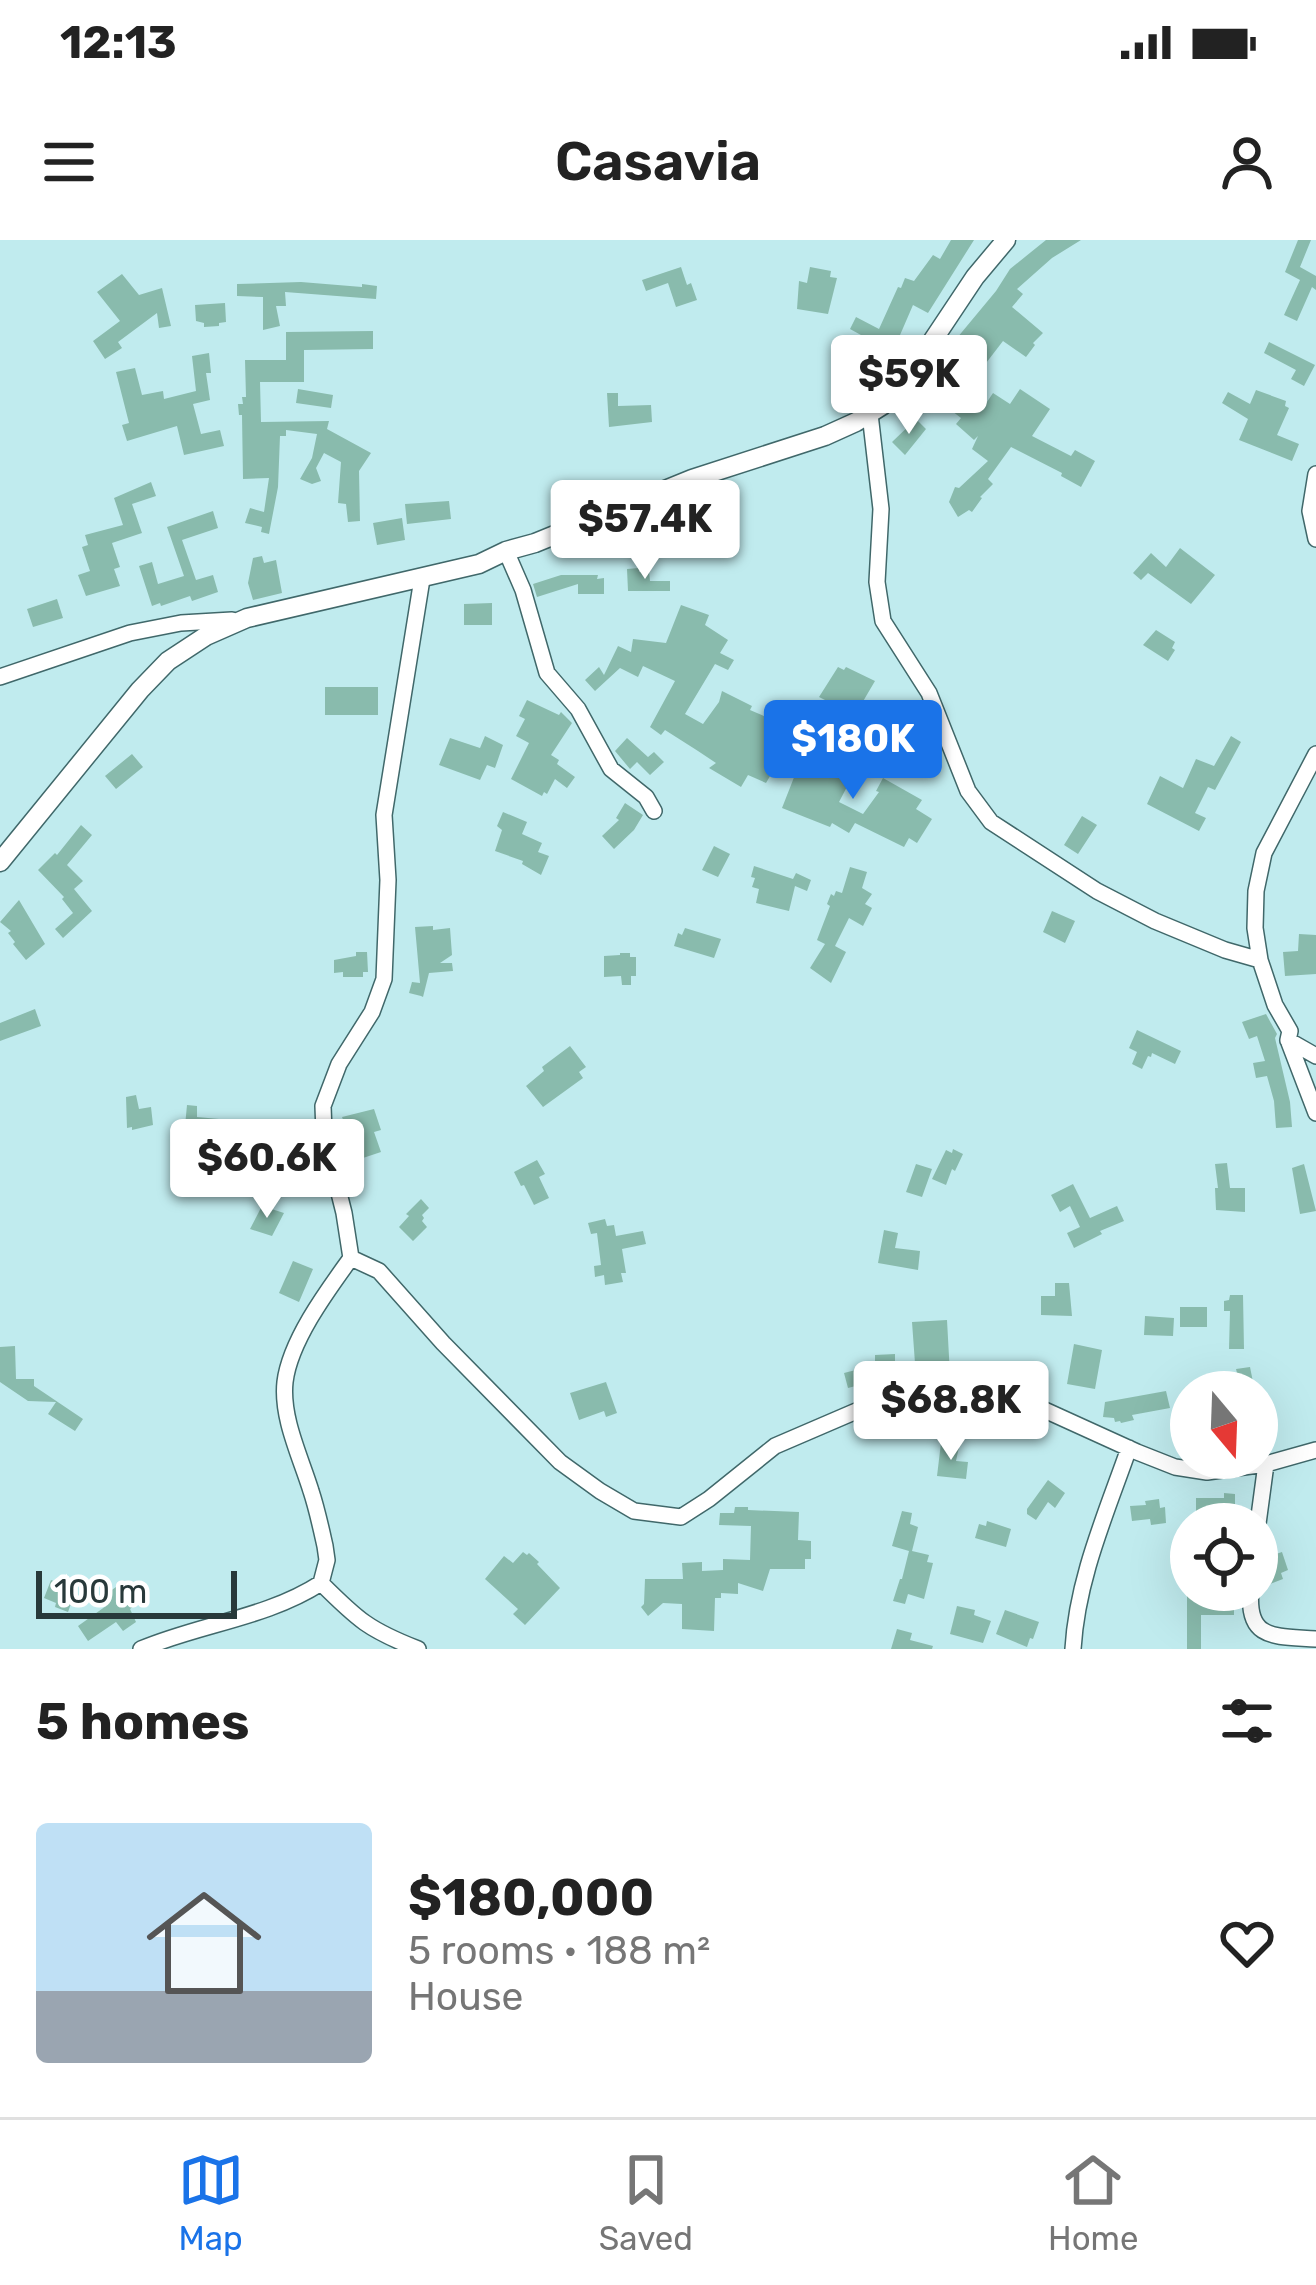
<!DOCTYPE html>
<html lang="en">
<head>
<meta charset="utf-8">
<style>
	:root { --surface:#fff; --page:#f6f6f6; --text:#222; --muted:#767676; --line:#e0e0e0; --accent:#1a73e8 }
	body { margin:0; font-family:Rubik,sans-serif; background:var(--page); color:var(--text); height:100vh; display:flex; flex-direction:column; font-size:45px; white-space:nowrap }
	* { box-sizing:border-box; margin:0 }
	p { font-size:39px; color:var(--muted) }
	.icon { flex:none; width:66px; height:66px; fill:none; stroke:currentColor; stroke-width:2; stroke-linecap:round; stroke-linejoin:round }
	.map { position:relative; height:1409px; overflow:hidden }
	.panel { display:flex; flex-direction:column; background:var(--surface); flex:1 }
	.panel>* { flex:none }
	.needle { width:78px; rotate:161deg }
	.fabs { position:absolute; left:1170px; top:1131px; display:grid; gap:24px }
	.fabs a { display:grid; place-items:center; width:108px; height:108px; border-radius:50%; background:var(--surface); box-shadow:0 12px 48px #0002; font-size:60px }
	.scale { position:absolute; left:36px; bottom:30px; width:201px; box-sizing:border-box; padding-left:12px; border:6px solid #28393a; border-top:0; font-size:33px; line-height:42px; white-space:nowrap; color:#28393a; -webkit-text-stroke:9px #fff; paint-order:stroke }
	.price { position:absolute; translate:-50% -102px; padding:0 27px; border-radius:12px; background:#fff; color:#222; font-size:39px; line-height:78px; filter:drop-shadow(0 3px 6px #0008) }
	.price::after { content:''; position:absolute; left:50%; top:72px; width:36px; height:27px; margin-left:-18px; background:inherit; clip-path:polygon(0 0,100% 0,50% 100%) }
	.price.active { background:var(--accent); color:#fff }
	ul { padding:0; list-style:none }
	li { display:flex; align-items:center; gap:36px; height:300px; padding:0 36px }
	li+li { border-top:3px solid var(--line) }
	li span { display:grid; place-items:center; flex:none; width:336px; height:240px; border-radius:12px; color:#555 }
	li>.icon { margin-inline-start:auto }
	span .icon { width:144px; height:144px; fill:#fffc; stroke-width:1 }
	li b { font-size:51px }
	h2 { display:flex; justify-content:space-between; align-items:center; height:144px; padding:0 36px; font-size:51px }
	.status { display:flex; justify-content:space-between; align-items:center; height:84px; padding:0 60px; background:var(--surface); direction:ltr }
	.status svg { height:33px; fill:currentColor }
	header { display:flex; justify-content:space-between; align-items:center; height:156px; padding:0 36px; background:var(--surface); font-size:54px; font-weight:600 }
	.dock { display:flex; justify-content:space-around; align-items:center; height:168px; border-top:3px solid var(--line); background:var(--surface); font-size:33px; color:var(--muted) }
	.dock a { display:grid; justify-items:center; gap:6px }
	.dock .active { color:var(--accent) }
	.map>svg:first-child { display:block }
</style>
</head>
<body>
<div class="status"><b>12:13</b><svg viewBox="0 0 49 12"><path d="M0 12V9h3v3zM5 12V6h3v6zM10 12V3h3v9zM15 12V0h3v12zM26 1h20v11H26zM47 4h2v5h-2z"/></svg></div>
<header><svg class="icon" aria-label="menu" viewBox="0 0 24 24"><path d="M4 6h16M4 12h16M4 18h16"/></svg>Casavia<svg class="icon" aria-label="person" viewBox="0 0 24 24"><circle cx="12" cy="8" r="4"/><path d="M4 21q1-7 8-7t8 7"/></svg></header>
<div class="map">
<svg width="1316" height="1409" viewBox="0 0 1316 1409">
	<rect width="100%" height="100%" fill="#c0ebee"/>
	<path fill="#89bbad" d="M951,0H974L928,73L913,65L897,102L899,104L890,118L865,137L856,125L881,106L850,89L856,77L879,89L898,47L901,48L905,38L914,41L933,15L940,19Z
		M1046,0H1081L1052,18L1017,49L1023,54L1012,67L1043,93L1033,103L1035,105L1026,117L1003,101L983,127L952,104L996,51L1010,29Z
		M1298,0H1311L1300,27L1316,36V50L1312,47L1297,81L1284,75L1300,40L1285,32Z
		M681,27L687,45L691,43L697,60L676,67L668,43L646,51L642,40Z
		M810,27L831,31L830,37L837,38L828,74L797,69L799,41L807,43Z
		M122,34L139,55L162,48L171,86L159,88L157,73L118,102L122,108L105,119L93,101L120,81L97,52Z
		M301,42L362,47V44L377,46L376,59L285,52L286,66H276L280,86L263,90V57L237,56V44Z
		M225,63L226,82L219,83V86L204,87V83L196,81L195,65Z
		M373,91V109L304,110V142H260L261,182L329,181L327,189L371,213L359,231L360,281L348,282L346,264L338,263L341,222L324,213L316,228L321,241L312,244L300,239L312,218L317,194L286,190V196H280L278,247L269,294L261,292L262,287L245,283L250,268L264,272L269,238L243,239L242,175H239L238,164H243L242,157H246L245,120H286V92Z
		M1269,102L1315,125L1304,146L1291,139L1296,130L1264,113Z
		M209,113L211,133H206L210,160L193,164L201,194L220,190L224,206L184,215L177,186L127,201L122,185L129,183L116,132L135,128L142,155L163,151L164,159L196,151L192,116Z
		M945,142L962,155L965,151L985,165L993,153L1010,164L1020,149L1050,169L1032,196L1071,216L1075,210L1095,221L1081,247L1061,236L1062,233L1011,207L988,239L993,244L980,257L982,258L972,272L969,270L958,277L949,262L955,247L959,248L988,221L972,209L978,196L974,200L956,184L961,178L934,157Z
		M298,149L333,155L331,168L296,163Z
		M1256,150L1286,161L1285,166L1289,168L1277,195L1299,204L1292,221L1239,200L1248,179L1222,163L1228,152L1250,164Z
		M607,153H618V166L651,165L652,182L609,187Z
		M916,179L926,189L905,215L892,202Z
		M151,242L156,256L132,264L142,293L112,303L120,327L114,329L120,346L86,356L78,335L90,331L82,307L88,305L85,295L123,285L114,258Z
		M449,261L451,279L407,284L405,264Z
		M213,271L218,288L182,300L196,340L213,335L218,352L192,361L190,356L161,366L160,363L152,366L139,326L152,322L158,344L184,336L167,287Z
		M402,278L405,300L377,305L373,283Z
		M1180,308L1215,335L1191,364L1148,333L1141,340L1133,333L1151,313L1166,327Z
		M262,316L264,323L276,320L282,353L253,360L248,343L253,318Z
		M639,328V332L649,331L650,341H670V351H628L627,329Z
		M561,335H598L597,339L604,338V354H578V344L537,357L533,344Z
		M57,359L63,378L33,387L27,369Z
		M492,363V385H464V364Z
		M681,365L709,375L705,385L728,400L720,413L734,420L728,430L715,424L685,474L703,484L719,462L722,451L752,466L750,470L787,486L774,517L777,518L773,531L766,543L748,535L741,547L709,528L716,523L698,511L665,490L661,495L650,487L675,441L643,426L638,437L620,428L595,451L585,440L599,427L604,435L618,406L631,412L633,399L666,403Z
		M1156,390L1175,402L1172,408L1175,410L1168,421L1143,405Z
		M838,427L844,430L846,427L875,441L855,475L819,457Z
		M325,447H378V475H325Z
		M527,460L559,475L561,472L572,483L551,515L559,520L557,524L575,537L567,548L555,539L547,554L544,552L542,556L511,539L529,503L516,496L525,479L519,476Z
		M817,492L829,497L818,527L849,543L839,562L863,574L879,552L876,551L883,538L922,560L916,569L932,579L917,603L909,598L904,607L855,583L849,593L832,583L830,587L782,568L802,517L805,518Z
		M485,496L503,505L495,528L487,525L480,540L439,525L450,498L480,508Z
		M1231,496L1241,502L1215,550L1208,547L1195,573L1206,578L1199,591L1147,564L1160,536L1183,548L1196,519L1214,526Z
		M627,498L648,517L654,512L664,522L650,535L637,522L630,529L615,511Z
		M132,514L143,527L116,549L105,536Z
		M625,563L643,575L634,590L614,609L602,596L619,580L616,578Z
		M503,572L527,582L522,594L542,603L538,612L549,616L541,635L522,624L523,621L495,611L502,590L497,586Z
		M1082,576L1097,585L1078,614L1064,605Z
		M81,585L92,595L67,625L83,641L74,649L92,671L63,698L55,689L73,673L62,659L64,657L38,630L55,613L57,615Z
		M714,606L730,614L718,637L702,630Z
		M754,626L793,639L796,633L811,640L807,651L795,646L789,671L756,663L759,649L752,647L755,638L751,637Z
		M850,627L867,632L862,648L872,654L865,664L872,668L863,686L849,678L835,706L846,712L831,743L810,728L825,704L817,700L830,666L827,664L831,654L834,656L836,651L842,653Z
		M19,660L45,704L26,720L13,704L15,702L8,693L11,691L0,682Z
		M1052,671L1075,681L1065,703L1043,692Z
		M433,686V690L450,688L452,715L440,723H452L453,731L429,733L423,757L421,756L409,753L412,742L420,743L415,687Z
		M685,688L721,699L714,718L674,706L678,693L682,695Z
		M1299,694L1316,695V734L1285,736L1283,712L1298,711Z
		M356,712H367L368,732H363V737H343V732L334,733V720L356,716Z
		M620,713H630V717H636V736H631V745H622L621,736L604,737V716L620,715Z
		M35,769L41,786L0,801V783Z
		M1266,774L1277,794L1275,798L1290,862L1292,887L1276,888L1274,861L1267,836L1256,838L1253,823L1265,821L1257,796L1249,799L1242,782Z
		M1137,790L1181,811L1175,824L1152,813L1151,817L1148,816L1142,829L1132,824L1137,812L1129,808Z
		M570,806L586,827L579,832L583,838L543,867L526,846L544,831L542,827Z
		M136,855L139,869L151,867L153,885L132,890V887L127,888L126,857Z
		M187,865L197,866V877L219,879L218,890L185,886Z
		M374,869L381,890L374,892L381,912L363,918L356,898L351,900L342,877Z
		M953,909L963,914L955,931L952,929L946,945L932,939L946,910L952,913Z
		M537,920L545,934L539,937L549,958L534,965L524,945L521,946L514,932Z
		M1227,923L1230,948H1245V972L1216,970L1215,948H1218L1215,924Z
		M916,924L932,929L922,957L906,952Z
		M1304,924L1316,971L1300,974L1292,928Z
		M1073,944L1090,978L1117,966L1124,981L1100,991L1102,994L1074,1008L1067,993L1080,987L1070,966L1060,972L1051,955Z
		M421,959L429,968L422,975L424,978L422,981L427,987L413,1001L399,987L409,976L406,974Z
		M262,966L284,973L272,996L250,989Z
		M605,979L607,986L614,985L616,996L643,991L646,1004L622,1009L626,1033H621L623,1042L605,1045L604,1035L595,1037L594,1026L601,1025L597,993L591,994L588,983Z
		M884,990L898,993L895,1008L920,1011L918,1030L878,1023Z
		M293,1021L313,1029L299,1062L279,1053Z
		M1055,1043H1069L1072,1076L1041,1075V1056H1055Z
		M1230,1055H1243L1244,1109H1229L1230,1071H1224V1061L1229,1060Z
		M1180,1067H1207V1087H1180Z
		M1145,1076L1174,1078L1173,1096L1144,1095Z
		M947,1080L950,1135L916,1137L912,1082Z
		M1074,1104L1102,1110L1095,1149L1067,1144Z
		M15,1106L16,1139H34V1146L83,1179L75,1191L48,1174L56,1162L28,1161L0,1142V1107Z
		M895,1114V1134L870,1135L871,1142L848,1148L844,1133L875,1125V1115Z
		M1250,1127L1255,1152H1210V1150L1239,1141L1236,1129Z
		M606,1142L617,1173L606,1177L604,1171L579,1180L570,1153Z
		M1166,1151L1170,1168L1132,1175L1134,1180L1121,1183L1120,1181L1115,1182L1114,1178L1103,1177L1105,1162Z
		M941,1203L959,1207L956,1221L968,1222L966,1239L937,1236Z
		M1048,1240L1065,1253L1055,1268L1048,1262L1036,1280L1027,1274V1269Z
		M1224,1253L1235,1254V1267H1225L1224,1284H1196V1258H1224Z
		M1159,1259L1160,1268L1165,1267L1166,1283L1151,1285L1150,1279L1132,1281L1130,1266L1146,1265L1145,1261Z
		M735,1267H748V1270L799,1272L798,1300L811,1301V1319H805V1329H770L763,1351L738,1343V1354L721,1353V1358H715L714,1391L682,1389V1364L663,1363L648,1376L641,1367L644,1364L645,1339H683L682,1323L702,1322V1331L723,1330V1319L750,1320L751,1286L719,1285L720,1273H734Z
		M902,1271L912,1273L910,1284L918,1287L912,1311L929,1315L927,1322L933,1323L924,1359L908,1354L905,1364L893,1361L900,1339H902L909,1311L892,1306Z
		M987,1281L1011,1289L1006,1307L975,1298L979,1284L986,1286Z
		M523,1312L527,1315L529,1313L539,1322L537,1324L560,1348L525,1385L513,1374L518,1369L485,1339L504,1316L513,1323Z
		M1282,1312L1288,1330L1281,1333L1283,1339L1265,1346L1259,1330L1267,1327L1264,1318Z
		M51,1340L76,1350L68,1372L55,1367L56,1363L44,1358Z
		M116,1347L122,1357L127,1353L135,1365L130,1369L136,1382L123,1391L116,1382L88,1401L78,1386L106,1366L102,1357Z
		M1187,1350H1230V1359H1234V1375H1201V1409H1187Z
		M957,1366L975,1370L974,1375L991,1381L983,1403L950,1394Z
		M1005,1370L1039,1382L1033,1399L1030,1398L1027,1407L996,1394Z
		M897,1389L912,1393L910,1400L933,1406L932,1409H891Z"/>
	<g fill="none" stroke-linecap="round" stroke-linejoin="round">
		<defs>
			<path id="minor" d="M870,174L881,269L877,342L883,381L929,453L968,551L991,582L1097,651L1155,681L1225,710L1260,720
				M1316,234L1310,271L1316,299
				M506,311L523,350L547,433L578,469L611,529L646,557L654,571
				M0,437L130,393L181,383L232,380
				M1316,514L1264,613L1256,651L1255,688L1260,720L1275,765L1290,791L1288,800L1316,816
				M1288,800L1316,873
				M351,1018L344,973L324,893L323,866L339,824L372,772L384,739L388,640L384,575L422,339
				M1257,1291L1266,1224
				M321,1343C358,1380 369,1390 418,1409
				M1251,1350C1246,1401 1276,1396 1316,1399
				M141,1409C200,1384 267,1378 321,1343L327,1320L325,1306C321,1288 317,1269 311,1251C301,1218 281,1178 285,1142C290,1101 327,1051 351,1018L379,1031L443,1103L560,1222L600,1251L634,1271L681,1277L709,1259L775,1206L875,1163L937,1151H984L1027,1162L1137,1212L1175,1227L1207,1232L1266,1224L1316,1210
				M1073,1409C1077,1339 1106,1274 1129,1208"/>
			<path id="tertiary" d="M0,622L140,450L168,421L206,396L247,378L479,324L506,311L535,303L692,239L825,196L856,182L883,165L905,142L975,37L1006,0"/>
		</defs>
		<use href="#minor" stroke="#40686a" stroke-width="18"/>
		<use href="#tertiary" stroke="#40686a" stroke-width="21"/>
		<use href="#minor" stroke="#fff" stroke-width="15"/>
		<use href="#tertiary" stroke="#fff" stroke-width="18"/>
	</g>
</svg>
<div class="fabs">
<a><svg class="needle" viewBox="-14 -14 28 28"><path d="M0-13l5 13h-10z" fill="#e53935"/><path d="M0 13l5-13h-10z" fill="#767676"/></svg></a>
<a><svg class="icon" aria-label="locate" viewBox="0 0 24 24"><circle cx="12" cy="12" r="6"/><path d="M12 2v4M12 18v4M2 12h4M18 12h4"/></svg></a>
</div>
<div class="scale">100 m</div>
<b class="price" style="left:909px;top:197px">$59K</b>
<b class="price" style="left:645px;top:342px">$57.4K</b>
<b class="price active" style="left:853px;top:562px">$180K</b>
<b class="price" style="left:267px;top:981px">$60.6K</b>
<b class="price" style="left:951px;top:1223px">$68.8K</b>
</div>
<section class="panel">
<h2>5 homes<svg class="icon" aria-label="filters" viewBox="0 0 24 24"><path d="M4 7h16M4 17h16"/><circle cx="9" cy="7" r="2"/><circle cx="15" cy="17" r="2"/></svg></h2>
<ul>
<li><span style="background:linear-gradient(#bfe0f5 70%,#9aa5b1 0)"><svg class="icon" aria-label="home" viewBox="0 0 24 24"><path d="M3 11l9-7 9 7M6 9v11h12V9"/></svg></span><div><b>$180,000</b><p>5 rooms · 188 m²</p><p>House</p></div><svg class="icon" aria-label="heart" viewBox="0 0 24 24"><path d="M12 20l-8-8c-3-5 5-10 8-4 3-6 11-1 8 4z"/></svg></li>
</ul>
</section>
<nav class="dock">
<a class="active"><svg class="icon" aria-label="map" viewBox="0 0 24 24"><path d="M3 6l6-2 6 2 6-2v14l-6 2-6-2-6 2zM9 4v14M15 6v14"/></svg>Map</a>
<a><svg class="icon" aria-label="saved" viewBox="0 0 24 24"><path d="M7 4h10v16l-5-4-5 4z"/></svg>Saved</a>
<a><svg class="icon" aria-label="home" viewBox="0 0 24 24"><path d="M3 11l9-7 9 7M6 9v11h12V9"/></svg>Home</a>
</nav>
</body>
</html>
